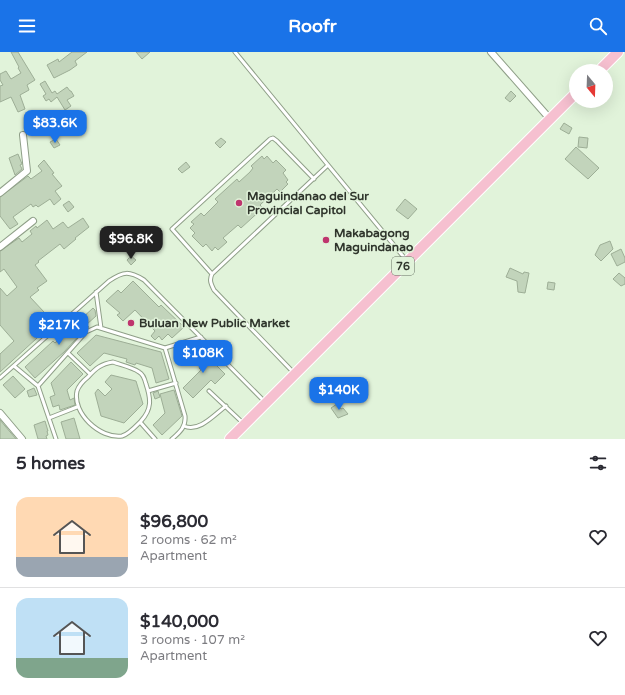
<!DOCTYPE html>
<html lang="en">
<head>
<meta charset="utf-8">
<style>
	:root { --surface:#fff; --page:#f2f2f3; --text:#2b2b33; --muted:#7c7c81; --line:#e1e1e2; --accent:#1a73e8 }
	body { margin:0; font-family:"Varela Round",sans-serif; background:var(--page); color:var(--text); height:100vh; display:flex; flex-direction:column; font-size:15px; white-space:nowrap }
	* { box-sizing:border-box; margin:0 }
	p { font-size:13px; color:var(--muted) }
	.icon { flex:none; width:22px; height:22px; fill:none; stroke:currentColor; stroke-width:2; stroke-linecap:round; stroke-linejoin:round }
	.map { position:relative; height:387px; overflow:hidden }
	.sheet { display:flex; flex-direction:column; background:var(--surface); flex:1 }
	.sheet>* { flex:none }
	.needle { width:26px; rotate:161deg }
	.fabs { position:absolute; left:569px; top:12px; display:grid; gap:8px }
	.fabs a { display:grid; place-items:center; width:44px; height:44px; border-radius:50%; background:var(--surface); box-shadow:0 4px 16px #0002; font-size:20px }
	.price { position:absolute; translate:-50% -34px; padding:0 9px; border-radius:8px; background:var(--accent); color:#fff; font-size:13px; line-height:26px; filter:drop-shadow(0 1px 2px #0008) }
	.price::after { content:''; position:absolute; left:50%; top:24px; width:12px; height:9px; margin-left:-6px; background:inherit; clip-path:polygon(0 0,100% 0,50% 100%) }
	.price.active { background:#222; color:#fff }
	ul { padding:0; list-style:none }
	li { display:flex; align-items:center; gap:12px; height:100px; padding:0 16px }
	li+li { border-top:1px solid var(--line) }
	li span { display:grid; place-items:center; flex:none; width:112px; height:80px; border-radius:12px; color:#555 }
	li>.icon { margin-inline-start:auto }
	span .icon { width:48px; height:48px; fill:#fffc; stroke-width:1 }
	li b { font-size:17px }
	h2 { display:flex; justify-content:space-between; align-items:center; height:48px; padding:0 16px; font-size:17px }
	header { display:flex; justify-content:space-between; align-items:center; height:52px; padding:0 16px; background:var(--accent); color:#fff; font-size:18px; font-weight:700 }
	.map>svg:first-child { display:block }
</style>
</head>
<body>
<header><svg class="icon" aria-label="menu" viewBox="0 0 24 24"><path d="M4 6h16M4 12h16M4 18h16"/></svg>Roofr<svg class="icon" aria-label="search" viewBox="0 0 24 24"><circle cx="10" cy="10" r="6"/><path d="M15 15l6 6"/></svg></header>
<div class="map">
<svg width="625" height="387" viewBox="0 0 625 387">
	<rect width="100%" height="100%" fill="#e1f3da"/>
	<path fill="#c2d4bb" stroke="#9dae96" d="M11,0H18L35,28L27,33L29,38L20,43L25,57L18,60L11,45L0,50V34L3,33L0,28V22L6,19L11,27L21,21L18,16L19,15Z
		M72,0H87L75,9L77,13L70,18L54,26L47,13L58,7L59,10Z
		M136,0H150L142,7Z
		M45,29L52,41L55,39L57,42L67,35L70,39H71L74,44L67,48L71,54L65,58L57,45L51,50L49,47L46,49L43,44L46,42L40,32Z
		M511,39L516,44L510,50L505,46Z
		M78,66L81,71L76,74L73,69Z
		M564,71L572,76L569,82L560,77Z
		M579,85L588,86L587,96L578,95Z
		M221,86L226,90L220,96L215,91Z
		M56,87L60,93L54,96L50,90Z
		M576,95L599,116L588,127L565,107Z
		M18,102L22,112L20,113L22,117L15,123L9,106Z
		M262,104L264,107L267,104L273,111L276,108L286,118L283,121L288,128L286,130L288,132L280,140L277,137L260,153L263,156L241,176L238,173L223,186L227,190L218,198L215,195L212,199L206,192L203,195L192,184L195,181L190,176L194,172L191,170L201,161L204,164L218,150L215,147L237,127L239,130L250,120L253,116L251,114Z
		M44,108L54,121L52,122L62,134L55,139L61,147L54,153L50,147L38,155L36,153L33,155L31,152L13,165L18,172L10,177L0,164V145L28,124L31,127L42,119L38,114Z
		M186,110L190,115L182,121L178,117Z
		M405,147L417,157L408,167L396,158Z
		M69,149L74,155L68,160L63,153Z
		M83,166L89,175L75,186L76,187L64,197L60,192L38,209L39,210L35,213L47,229L37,236L39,238L30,245L44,260L40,265L49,275L0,320V302L14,289L0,273V236L7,244L17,235L4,217L0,220V199L19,186L22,190L32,182L30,179L36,174L37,176L47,168L53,177L63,170L68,176Z
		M610,189L613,197L601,209L595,203L600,193Z
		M621,197L625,206V210L617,214L611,202Z
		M131,204L136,208L131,213L127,208Z
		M510,216L523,222L524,220L529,221L525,241L518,240L517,229L506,225Z
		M619,221L625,226V232L621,234L613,227Z
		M133,229L159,255L161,253L184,275L172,286L168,282L162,288L159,284L155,288L151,284L155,279L135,258L123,269L117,263L120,261L106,249L118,238L121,241Z
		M548,230L555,231L554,238L547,237Z
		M93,256L95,258L96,264L86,273L89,275L84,278L64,300L35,326L25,315L53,289L55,291Z
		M96,283L161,300L169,327L156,331L152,316L136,311L135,313L126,310L127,307L104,301L90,314L77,301Z
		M196,295L207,307L209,306L225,322L215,332L211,328L193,346L183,336L201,318L199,316L201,313L190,301Z
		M71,310L83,322L67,338L70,348L74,346L75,353L60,358L59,353L53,355L50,345L55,343L51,331Z
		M111,323L136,329L143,352L124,371L101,364L95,341L98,337L105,344L112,337L105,330Z
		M13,324L25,337L15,346L3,333Z
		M356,334L360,339L356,343L352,338Z
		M34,336L37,343L29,345L27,339Z
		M174,338L182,364L162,383L153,373L165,361L160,342Z
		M158,339L160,345L155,347L153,341Z
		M337,352L341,357L343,356L348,362L338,366L331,356Z
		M74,366L80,387H66L61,370Z
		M0,368L5,374L16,387H0Z
		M45,369L48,379H47L48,383L46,384L47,387H38L34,373Z"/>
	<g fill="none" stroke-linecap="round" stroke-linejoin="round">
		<defs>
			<path id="service" d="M235,0L407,209
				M212,222L172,177L270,87L273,86L277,89L314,127
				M96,240L101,276
				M165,296L201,285
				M68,301L90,322
				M113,310C121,313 132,315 139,320C143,322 145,328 146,332C151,347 152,357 141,369C136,374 129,382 122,384C100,387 72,361 77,339C79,333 83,329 88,325C96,316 101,312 113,310Z
				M14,314L38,334
				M294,321L214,238C211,232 209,228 212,222L328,113
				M0,326L109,229C124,219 129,219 144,228L265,350
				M148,339L176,331
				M209,339L243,371
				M49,366L77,355
				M140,370L155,387
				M184,374C199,381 215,362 226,354
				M56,387L38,334L86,280L97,275L165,296L185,364C186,375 180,380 172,387"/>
			<path id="minor" d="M491,0L550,67
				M0,141L27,119L23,83
				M0,195L33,169
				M0,361L22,387"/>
			<path id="trunk" d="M599,19L618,0
				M230,387L576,41"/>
		</defs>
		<use href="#service" stroke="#8f9f88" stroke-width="5"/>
		<use href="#minor" stroke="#8f9f88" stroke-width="8"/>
		<use href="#trunk" stroke="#fff" stroke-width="12"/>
		<use href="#service" stroke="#fff" stroke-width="3"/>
		<use href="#minor" stroke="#fff" stroke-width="6"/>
		<use href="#trunk" stroke="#f6c0d0" stroke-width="10"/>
	</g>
	<g fill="#bf356e" stroke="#e1f3da" stroke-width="1.5">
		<circle cx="239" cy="151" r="4"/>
		<circle cx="326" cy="188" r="4"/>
		<circle cx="131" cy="271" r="4"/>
	</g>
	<g text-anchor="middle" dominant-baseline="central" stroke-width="3" stroke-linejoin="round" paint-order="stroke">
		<rect fill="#e1f3da" stroke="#646e60" stroke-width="1" x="392" y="205" width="22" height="18" rx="3"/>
		<g font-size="11" font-weight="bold" fill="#2f352c">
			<text x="403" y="214">76</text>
		</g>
		<g font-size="12" font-weight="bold" fill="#2f352c" stroke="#e1f3da" text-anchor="start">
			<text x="247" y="144">Maguindanao del Sur<tspan x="247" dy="14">Provincial Capitol</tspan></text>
			<text x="334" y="181">Makabagong<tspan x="334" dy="14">Maguindanao</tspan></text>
			<text x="139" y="271">Buluan New Public Market</text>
		</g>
	</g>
</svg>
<div class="fabs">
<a><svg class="needle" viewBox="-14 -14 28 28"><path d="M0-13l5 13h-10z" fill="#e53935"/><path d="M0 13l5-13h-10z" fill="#7c7c81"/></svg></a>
</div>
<b class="price" style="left:55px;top:92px">$83.6K</b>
<b class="price active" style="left:131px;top:208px">$96.8K</b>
<b class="price" style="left:59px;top:294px">$217K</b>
<b class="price" style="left:203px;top:322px">$108K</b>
<b class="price" style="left:339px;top:359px">$140K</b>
</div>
<section class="sheet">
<h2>5 homes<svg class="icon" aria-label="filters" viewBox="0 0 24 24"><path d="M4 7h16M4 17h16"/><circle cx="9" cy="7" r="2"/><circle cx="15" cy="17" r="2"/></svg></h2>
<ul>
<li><span style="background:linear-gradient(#ffd9b3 75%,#9aa5b1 0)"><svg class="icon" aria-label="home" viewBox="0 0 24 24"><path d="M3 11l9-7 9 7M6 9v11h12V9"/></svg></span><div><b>$96,800</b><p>2 rooms · 62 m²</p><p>Apartment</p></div><svg class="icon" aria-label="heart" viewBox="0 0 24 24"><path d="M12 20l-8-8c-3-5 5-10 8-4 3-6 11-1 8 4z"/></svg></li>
<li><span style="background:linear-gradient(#bfe0f5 75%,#7fa58c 0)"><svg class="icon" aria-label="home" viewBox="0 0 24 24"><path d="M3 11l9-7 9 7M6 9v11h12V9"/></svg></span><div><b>$140,000</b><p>3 rooms · 107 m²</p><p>Apartment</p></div><svg class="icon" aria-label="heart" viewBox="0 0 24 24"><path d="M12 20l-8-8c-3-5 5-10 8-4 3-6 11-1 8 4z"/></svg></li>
</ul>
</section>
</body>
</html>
